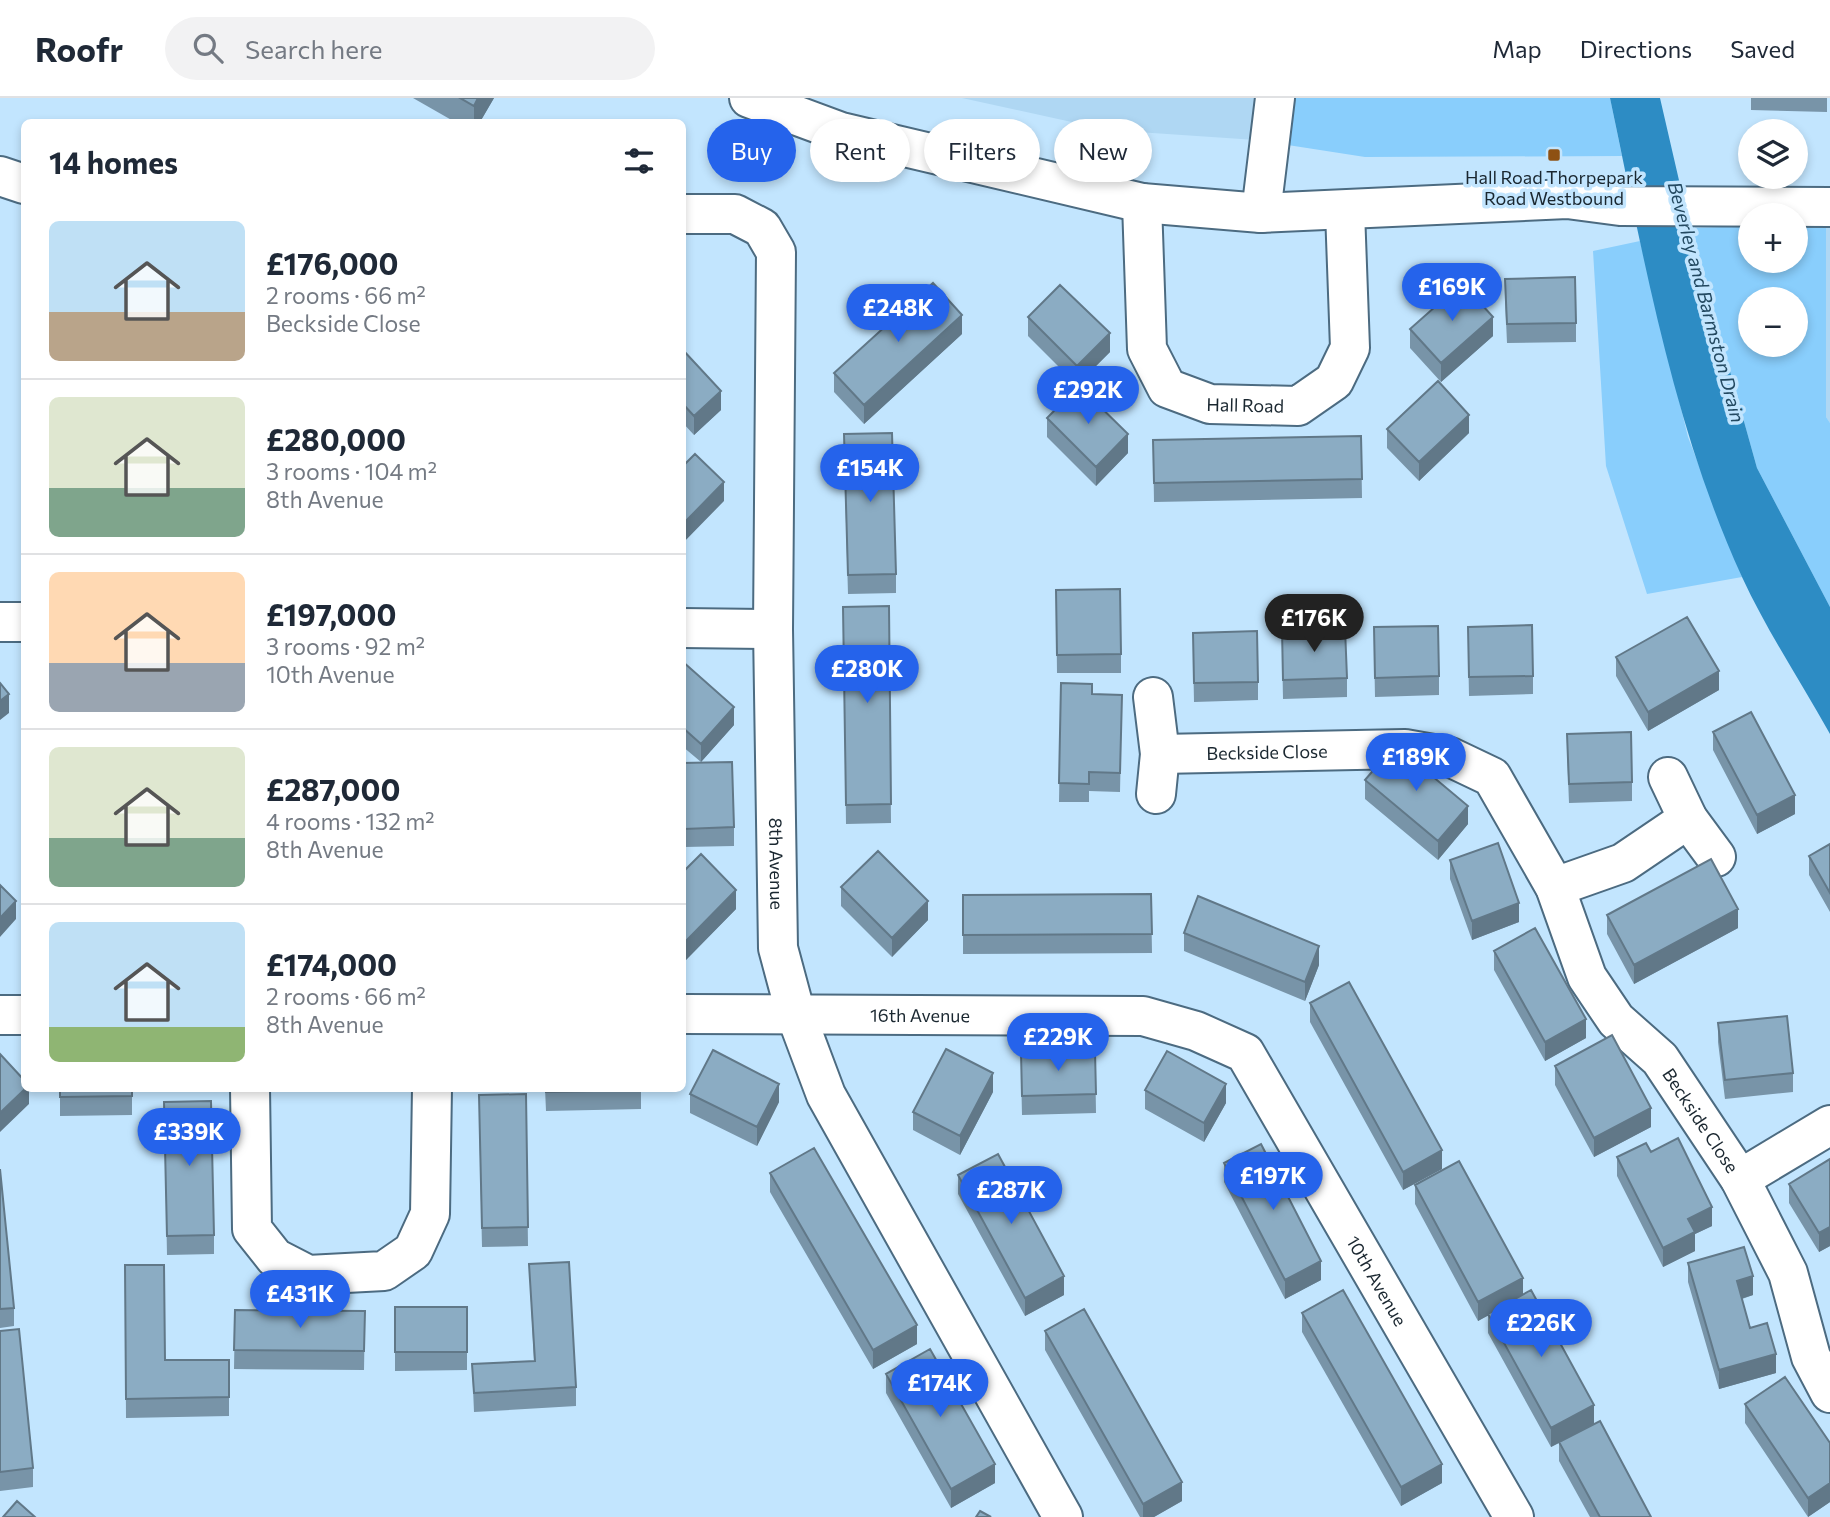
<!DOCTYPE html>
<html lang="en">
<head>
<meta charset="utf-8">
<style>
	:root { --surface:#fff; --page:#f2f2f3; --text:#1f2937; --muted:#747a83; --line:#e0e1e3; --accent:#2563eb }
	body { margin:0; font-family:Commissioner,sans-serif; background:var(--page); color:var(--text); height:100vh; display:flex; flex-direction:column; font-size:26px; white-space:nowrap }
	* { box-sizing:border-box; margin:0 }
	p { font-size:23px; color:var(--muted) }
	.icon { flex:none; width:38px; height:38px; fill:none; stroke:currentColor; stroke-width:2; stroke-linecap:round; stroke-linejoin:round }
	.map { position:relative; flex:1; overflow:hidden }
	.details { position:absolute; left:21px; top:21px; width:665px; height:973px; display:flex; flex-direction:column; background:var(--surface); border-radius:10px; box-shadow:0 4px 10px #0003 }
	.details>* { flex:none }
	.guide { position:absolute; left:707px; top:21px; width:665px; height:63px; display:flex; gap:14px }
	.buttons { position:absolute; left:1738px; top:21px; display:grid; gap:14px }
	.buttons a { display:grid; place-items:center; width:70px; height:70px; border-radius:50%; background:var(--surface); box-shadow:0 4px 10px #0003; font-size:35px }
	.price { position:absolute; translate:-50% -60px; padding:0 16px; border-radius:24px; background:var(--accent); color:#fff; font-size:23px; line-height:46px; filter:drop-shadow(0 2px 4px #0008) }
	.price::after { content:''; position:absolute; left:50%; top:42px; width:21px; height:16px; margin-left:-10px; background:inherit; clip-path:polygon(0 0,100% 0,50% 100%) }
	.price.on { background:#222; color:#fff }
	ul { padding:0; list-style:none }
	li { display:flex; align-items:center; gap:21px; height:175px; padding:0 28px }
	li+li { border-top:2px solid var(--line) }
	li span { display:grid; place-items:center; flex:none; width:196px; height:140px; border-radius:10px; color:#555 }
	li>.icon { margin-inline-start:auto }
	span .icon { width:84px; height:84px; fill:#fffc; stroke-width:1 }
	li b { font-size:30px }
	h2 { display:flex; justify-content:space-between; align-items:center; height:84px; padding:0 28px; font-size:30px }
	.chip { padding:0 24px; border-radius:32px; background:var(--surface); box-shadow:0 4px 10px #0003; font-size:24px; line-height:63px }
	.chip.on { background:var(--accent); color:#fff }
	header { display:flex; align-items:center; gap:42px; box-sizing:border-box; height:98px; padding:0 35px; background:var(--surface); border-bottom:2px solid var(--line) }
	header strong { font-size:33px }
	nav { display:flex; gap:38px; margin-inline-start:auto; font-size:24px }
	.search { width:490px; height:63px; background:var(--page); display:flex; align-items:center; gap:18px; box-sizing:border-box; padding:0 24px; border-radius:38px; color:var(--muted); font-size:26px }
	.map>svg:first-child { display:block }
</style>
</head>
<body>
<header>
<strong>Roofr</strong>
<div class="search"><svg class="icon" aria-label="search" viewBox="0 0 24 24"><circle cx="10" cy="10" r="6"/><path d="M15 15l6 6"/></svg>Search here</div>
<nav><a>Map</a><a>Directions</a><a>Saved</a></nav>
</header>
<div class="map">
<svg width="1830" height="1419" viewBox="0 0 1830 1419">
	<rect width="100%" height="100%" fill="#c2e5fe"/>
	<path fill="#afd7f3" d="M962,0H1259L1256,42L1108,32Z
		M1826,126L1830,127V325L1826,319Z"/>
	<path fill="#89cefc" fill-rule="evenodd" d="M1259,0H1610L1622,58L1365,59L1256,42Z
		M1826,126V319L1830,325V509L1757,370L1690,130L1750,128V163H1796V127ZM1750,201H1796V247H1750Z
		M1640,143L1688,339L1742,479L1647,496L1606,368L1593,153Z"/>
	<path fill="#2d8cc4" d="M1610,0H1660L1690,130L1757,370L1830,509V636C1801,584 1767,533 1742,479C1673,328 1644,161 1610,0Z"/>
	<g fill="none" stroke-linecap="round" stroke-linejoin="round">
		<defs>
			<g id="minor">
				<path d="M749,0L841,34L1142,105L1261,115L1567,101L1620,108L1830,109"/>
				<path d="M0,78L24,86"/>
				<path id="s1" d="M1142,105L1147,251L1167,290L1210,306L1298,308L1334,283L1350,250L1345,113"/>
				<path d="M1261,115L1275,0"/>
				<path id="s2" d="M682,116H735L762,130L776,154L773,531L778,850L796,917L826,997L1063,1419"/>
				<path d="M0,524H24"/>
				<path d="M682,530L773,531"/>
				<path d="M1153,599L1160,656L1156,696"/>
				<path id="s3" d="M1160,656L1405,651L1450,659L1492,679L1555,789L1587,879L1616,922L1660,961L1740,1081L1788,1175L1811,1259L1830,1295"/>
				<path d="M1668,679L1688,721L1716,759"/>
				<path d="M1555,789L1623,765L1688,721"/>
				<path id="s4" d="M682,916L1143,918L1196,933L1245,955L1514,1419"/>
				<path d="M0,917H24"/>
				<path d="M250,990L252,1131L275,1160L308,1177L384,1173L413,1153L430,1116L432,990"/>
				<path d="M1740,1081L1830,1027"/>
			</g>
		</defs>
		<use href="#minor" stroke="#4c6b81" stroke-width="42"/>
		<use href="#minor" stroke="#fff" stroke-width="38"/>
	</g>
	<path fill="#7894a8" d="M413,0H494L480,24H455Z
		M1751,0H1827V14L1751,12Z
		M1505,200L1576,225V244L1507,245Z
		M1028,219L1110,254L1077,287L1028,238Z
		M1410,231L1493,238L1441,284L1410,250Z
		M962,236L864,326L834,294V275Z
		M682,251L721,312L694,337L682,324Z
		M1047,320L1128,355L1096,388L1047,339Z
		M1387,331L1469,335L1419,383L1387,350Z
		M1361,338L1362,400L1154,404L1153,342Z
		M844,355L896,476V495L848,496Z
		M1056,492L1121,556V575H1057Z
		M889,508L891,725L846,726L843,509Z
		M1374,548L1439,578V597L1375,599Z
		M1468,548L1533,578V596L1469,598Z
		M1282,550L1347,580V599L1283,601Z
		M1193,553L1258,584V602L1194,604Z
		M1616,559L1719,592L1648,633L1616,578Z
		M682,563L734,627L701,664L734,729V748L684,749L682,703L701,664L682,648Z
		M1061,585L1092,596L1122,597L1120,694L1089,693V704H1059Z
		M1713,634L1795,716L1757,736L1713,652Z
		M1567,654L1632,684V703L1569,705Z
		M1365,682L1468,726L1438,762L1365,701Z
		M1830,746V814L1809,777V758Z
		M1450,762L1519,824L1472,842L1450,781Z
		M682,775L736,811L684,864L682,862Z
		M841,789L928,822L892,859L841,808Z
		M1151,796L1152,855L963,856V797Z
		M1607,817L1738,830L1634,886L1607,836Z
		M1184,835L1319,867L1305,903L1184,853Z
		M1494,853L1586,940L1545,963L1494,872Z
		M1310,905L1442,1071L1403,1092L1310,924Z
		M1718,925L1793,975V994L1725,1001L1718,944Z
		M1095,953L1096,1015L1022,1017L1021,973Z
		M1555,968L1651,1029L1594,1059L1555,987Z
		M60,990H132V1017L60,1018Z
		M545,990H641V1011L546,1013Z
		M1145,992L1226,1005L1204,1044L1145,1011Z
		M993,994L960,1057L913,1032V1014Z
		M526,996L528,1148L482,1149L479,1016Z
		M690,996L779,1004L757,1048L690,1015Z
		M164,1004L214,1137V1156L167,1157Z
		M1651,1054L1712,1128L1695,1136V1153L1663,1169L1617,1078V1059Z
		M1830,1061V1148L1819,1154L1789,1105V1086Z
		M1224,1065L1321,1182L1285,1201L1224,1084Z
		M0,1071L14,1210V1228L0,1230Z
		M770,1075L917,1246L873,1271L770,1094Z
		M958,1077L1064,1197L1025,1218L958,1096Z
		M1415,1087L1523,1197L1594,1326L1651,1419H1590L1559,1363V1345L1551,1349L1488,1235V1217L1478,1223L1415,1106Z
		M1688,1165L1753,1197L1742,1201L1750,1230L1776,1275L1719,1291L1688,1184Z
		M529,1166L576,1289V1308L474,1314L472,1266L534,1263Z
		M125,1167L165,1262H229V1318L126,1320Z
		M395,1209H467V1272L395,1273Z
		M235,1212L365,1213L364,1272L234,1271Z
		M1302,1215L1442,1385L1401,1408L1302,1234Z
		M0,1233L33,1370V1389L0,1393Z
		M1045,1233L1182,1403L1154,1419H1140L1045,1252Z
		M886,1276L995,1385L951,1410L886,1295Z
		M1745,1306L1830,1345V1404L1808,1419L1745,1325Z"/>
	<path fill="#617888" d="M478,0H494L480,24H474V8Z
		M962,217V236L864,326V307Z
		M1493,219V238L1441,284V265Z
		M1110,235V254L1077,287V268Z
		M721,293V312L694,337V318Z
		M1469,317V335L1419,383V364Z
		M1128,336V355L1096,388V369Z
		M724,384V403L682,446V427Z
		M1719,573V592L1648,633V614Z
		M9,596V615L0,622V603Z
		M734,609V627L701,664V646Z
		M1795,697V716L1757,736V717Z
		M1468,708V726L1438,762V743Z
		M736,792V811L684,864V845Z
		M16,803V821L0,839V820Z
		M928,803V822L892,859V840Z
		M1519,805V824L1472,842V823Z
		M1738,811V830L1634,886V867Z
		M1319,848V867L1305,903V884Z
		M1586,921V940L1545,963V944Z
		M993,975V994L960,1057V1038Z
		M779,986V1004L757,1048V1029Z
		M1226,986V1005L1204,1044V1025Z
		M26,990H29V1006L0,1034V1015Z
		M1651,1010V1029L1594,1059V1040Z
		M1442,1052V1071L1403,1092V1074Z
		M1712,1109V1128L1695,1136V1153L1663,1169V1150L1688,1121Z
		M1830,1129V1148L1819,1154V1135Z
		M1321,1163V1182L1285,1201V1182Z
		M1064,1178V1197L1025,1218V1200Z
		M1753,1178V1197L1737,1202V1183Z
		M1523,1180V1199L1478,1223V1204Z
		M917,1227V1246L873,1271V1252Z
		M1776,1256V1275L1719,1291V1272Z
		M1594,1307V1326L1551,1349V1330Z
		M995,1366V1385L951,1410V1391Z
		M1442,1366V1385L1401,1408V1389Z
		M1182,1384V1403L1154,1419H1143V1406Z
		M1830,1385V1404L1808,1419V1400Z"/>
	<path fill="#8bacc3" stroke="#617888" stroke-width="2" d="M460,0H478L474,8Z
		M1575,179L1576,225L1507,226L1505,181Z
		M933,185L962,217L864,307L834,275Z
		M1462,185L1493,219L1441,265L1410,231Z
		M1060,187L1110,235L1077,268L1028,219Z
		M682,251L721,293L694,318L682,305Z
		M1438,283L1469,317L1419,364L1387,331Z
		M1079,288L1128,336L1096,369L1047,320Z
		M892,335L896,476L848,477L844,336Z
		M1361,338L1362,381L1154,385L1153,342Z
		M695,356L724,384L682,427V369Z
		M1120,491L1121,556L1057,557L1056,492Z
		M889,508L891,706L846,707L843,509Z
		M1687,519L1719,573L1648,614L1616,559Z
		M1532,527L1533,578L1469,579L1468,529Z
		M1438,528L1439,578L1375,580L1374,529Z
		M1345,530L1347,580L1283,582L1282,531Z
		M1257,533L1258,584L1194,585L1193,535Z
		M682,563L734,609L701,646L682,629Z
		M0,585L9,596L0,603Z
		M1061,585L1092,586V596L1122,597L1120,675L1089,674V686L1059,685Z
		M1751,614L1795,697L1757,717L1713,634Z
		M1631,634L1632,684L1569,686L1567,636Z
		M1395,647L1468,708L1438,743L1365,682Z
		M732,664L734,729L684,731L682,665Z
		M1498,745L1519,805L1472,823L1450,762Z
		M1830,746V795L1809,758Z
		M878,753L928,803L892,840L841,789Z
		M701,756L736,792L684,845L682,844V775Z
		M1711,761L1738,811L1634,867L1607,817Z
		M0,787L16,803L0,820Z
		M1151,796L1152,836L963,837V797Z
		M1198,798L1319,848L1305,884L1184,835Z
		M1535,830L1586,921L1545,944L1494,853Z
		M1349,884L1442,1052L1403,1074L1310,905Z
		M1787,918L1793,975L1725,982L1718,925Z
		M1612,937L1651,1010L1594,1040L1555,968Z
		M946,951L993,975L960,1038L913,1014Z
		M713,952L779,986L757,1029L690,996Z
		M1095,953L1096,996L1022,998L1021,954Z
		M1167,953L1226,986L1204,1025L1145,992Z
		M0,956L24,982V990H26L0,1015Z
		M60,990H132V998L60,999Z
		M546,990H641V992L546,994Z
		M526,996L528,1129L482,1130L479,997Z
		M211,1003L214,1137L167,1138L164,1004Z
		M1678,1040L1712,1109L1688,1121L1695,1134L1663,1150L1617,1059L1646,1045L1651,1054Z
		M1261,1046L1321,1163L1285,1182L1224,1065Z
		M814,1050L917,1227L873,1252L770,1075Z
		M998,1056L1064,1178L1025,1200L958,1077Z
		M1830,1061V1129L1819,1135L1789,1086Z
		M1459,1063L1523,1180L1478,1204L1415,1087Z
		M0,1071L14,1210L0,1211Z
		M1744,1149L1753,1178L1737,1183L1750,1230L1767,1225L1776,1256L1719,1272L1688,1165Z
		M569,1164L576,1289L474,1295L472,1266L535,1263L529,1166Z
		M125,1167H164L165,1262H229V1299L126,1301Z
		M1343,1192L1442,1366L1401,1389L1302,1215Z
		M1531,1192L1594,1307L1551,1330L1488,1216Z
		M395,1209H467V1254H395Z
		M1084,1211L1182,1384L1143,1406L1045,1233Z
		M235,1212L365,1213L364,1253L234,1252Z
		M19,1231L33,1370L0,1374V1233Z
		M930,1251L995,1366L951,1391L886,1276Z
		M1785,1279L1830,1345V1385L1808,1400L1745,1306Z
		M1600,1323L1651,1419H1600L1559,1344Z
		M17,1403L35,1419H3Z
		M980,1413L991,1419H976Z"/>
	<rect fill="#8e5113" stroke="#c2e5fe" stroke-width="2.5" x="1547" y="50" width="14" height="14" rx="3.5"/>
	<g text-anchor="middle" dominant-baseline="central" stroke-width="7" stroke-linejoin="round" paint-order="stroke">
		<g font-size="18" fill="#1a2730" stroke="#c2e5fe">
			<text x="1554" y="79">Hall Road Thorpepark<tspan x="1554" dy="21">Road Westbound</tspan></text>
		</g>
		<g font-size="18" fill="#1a2730" stroke="#c2e5fe">
			<text stroke="none"><textPath href="#s1" startOffset="271">Hall Road</textPath></text>
			<text stroke="none"><textPath href="#s3" startOffset="107">Beckside Close</textPath></text>
			<text stroke="none"><textPath href="#s2" startOffset="723">8th Avenue</textPath></text>
			<text stroke="none"><textPath href="#s4" startOffset="238">16th Avenue</textPath></text>
			<text stroke="none"><textPath href="#s3" startOffset="744">Beckside Close</textPath></text>
			<text stroke="none"><textPath href="#s4" startOffset="833">10th Avenue</textPath></text>
		</g>
		<g font-size="19" font-style="italic" fill="#234961" stroke="#c2e5fe">
			<text transform="translate(1707 204) rotate(75)">Beverley and Barmston Drain</text>
		</g>
	</g>
</svg>
<div class="buttons">
<a><svg class="icon" aria-label="layers" viewBox="0 0 24 24"><path d="M12 4l9 5-9 5-9-5zM3 14l9 5 9-5"/></svg></a>
<a>+</a>
<a>−</a>
</div>
<b class="price" style="left:1452px;top:225px">£169K</b>
<b class="price" style="left:898px;top:246px">£248K</b>
<b class="price" style="left:1088px;top:328px">£292K</b>
<b class="price" style="left:870px;top:406px">£154K</b>
<b class="price on" style="left:1314px;top:556px">£176K</b>
<b class="price" style="left:867px;top:607px">£280K</b>
<b class="price" style="left:1416px;top:695px">£189K</b>
<b class="price" style="left:1058px;top:975px">£229K</b>
<b class="price" style="left:189px;top:1070px">£339K</b>
<b class="price" style="left:1273px;top:1114px">£197K</b>
<b class="price" style="left:1011px;top:1128px">£287K</b>
<b class="price" style="left:300px;top:1232px">£431K</b>
<b class="price" style="left:1541px;top:1261px">£226K</b>
<b class="price" style="left:940px;top:1321px">£174K</b>
<div class="guide">
<a class="chip on">Buy</a>
<a class="chip">Rent</a>
<a class="chip">Filters</a>
<a class="chip">New</a>
</div>
<section class="details">
<h2>14 homes<svg class="icon" aria-label="filters" viewBox="0 0 24 24"><path d="M4 7h16M4 17h16"/><circle cx="9" cy="7" r="2"/><circle cx="15" cy="17" r="2"/></svg></h2>
<ul>
<li><span style="background:linear-gradient(#bfe0f5 65%,#b9a48a 0)"><svg class="icon" aria-label="home" viewBox="0 0 24 24"><path d="M3 11l9-7 9 7M6 9v11h12V9"/></svg></span><div><b>£176,000</b><p>2 rooms · 66 m²</p><p>Beckside Close</p></div></li>
<li><span style="background:linear-gradient(#dfe7d0 65%,#7fa58c 0)"><svg class="icon" aria-label="home" viewBox="0 0 24 24"><path d="M3 11l9-7 9 7M6 9v11h12V9"/></svg></span><div><b>£280,000</b><p>3 rooms · 104 m²</p><p>8th Avenue</p></div></li>
<li><span style="background:linear-gradient(#ffd9b3 65%,#9aa5b1 0)"><svg class="icon" aria-label="home" viewBox="0 0 24 24"><path d="M3 11l9-7 9 7M6 9v11h12V9"/></svg></span><div><b>£197,000</b><p>3 rooms · 92 m²</p><p>10th Avenue</p></div></li>
<li><span style="background:linear-gradient(#dfe7d0 65%,#7fa58c 0)"><svg class="icon" aria-label="home" viewBox="0 0 24 24"><path d="M3 11l9-7 9 7M6 9v11h12V9"/></svg></span><div><b>£287,000</b><p>4 rooms · 132 m²</p><p>8th Avenue</p></div></li>
<li><span style="background:linear-gradient(#bfe0f5 75%,#8fb573 0)"><svg class="icon" aria-label="home" viewBox="0 0 24 24"><path d="M3 11l9-7 9 7M6 9v11h12V9"/></svg></span><div><b>£174,000</b><p>2 rooms · 66 m²</p><p>8th Avenue</p></div></li>
</ul>
</section>
</div>
</body>
</html>
